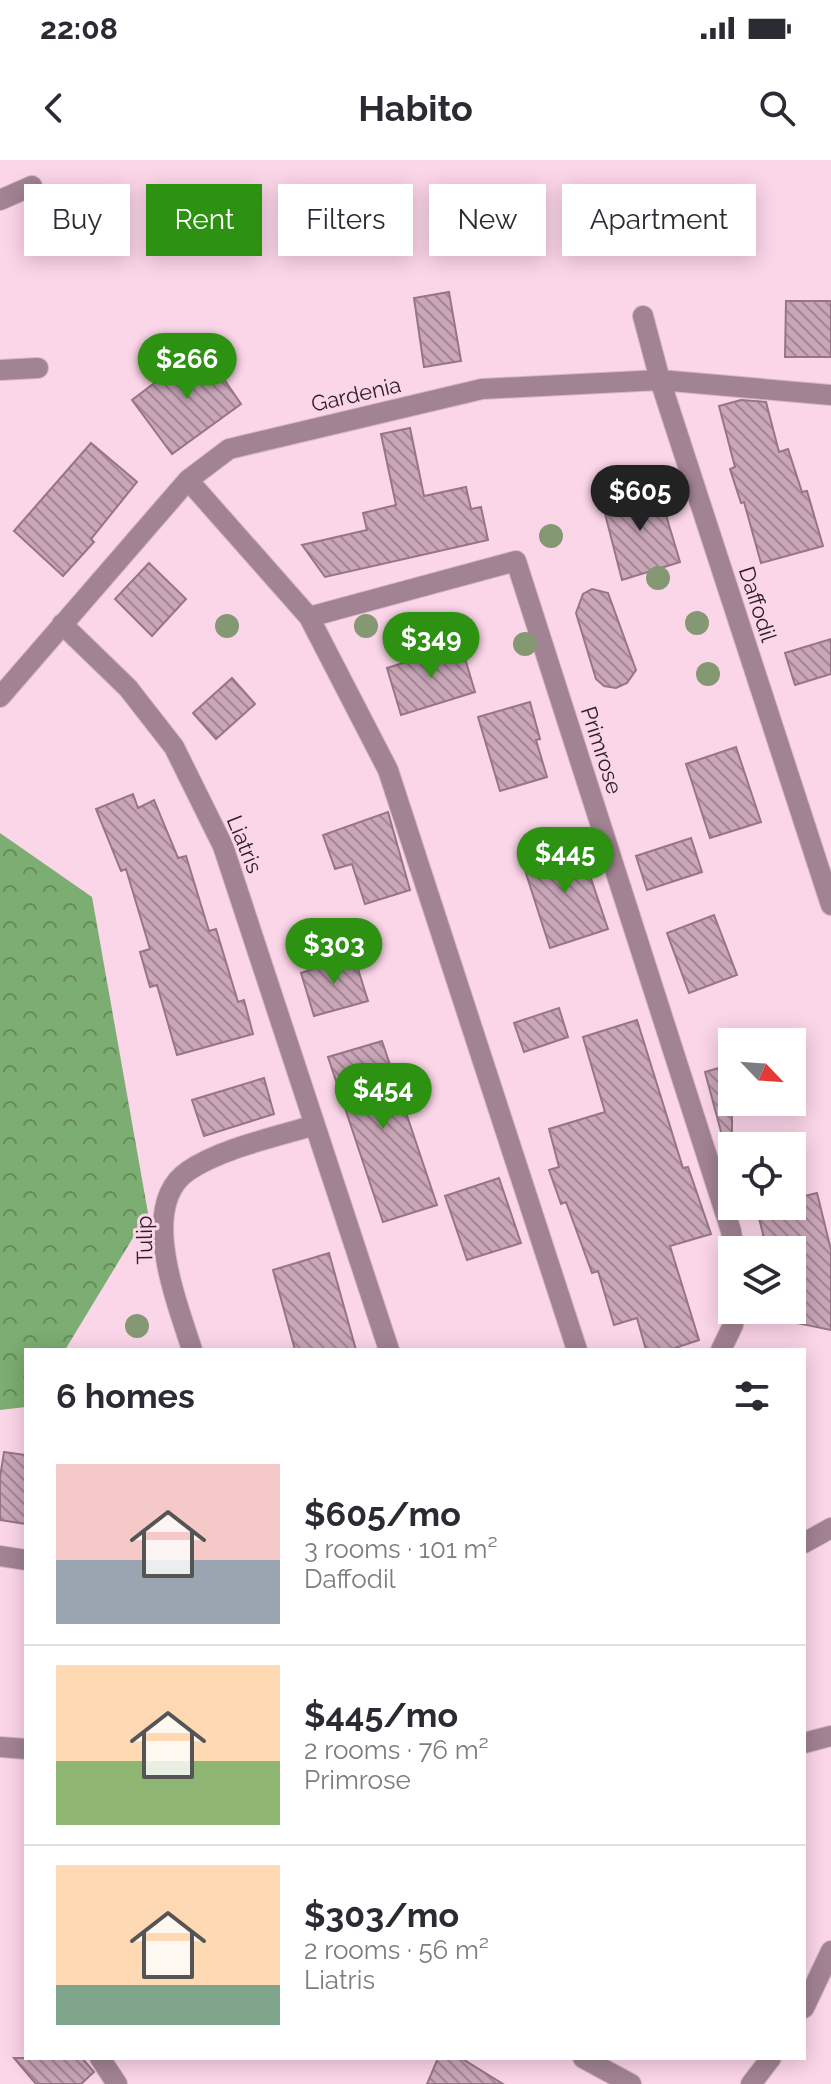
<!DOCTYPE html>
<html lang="en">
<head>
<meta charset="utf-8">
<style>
	:root { --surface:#fff; --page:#f7f7f7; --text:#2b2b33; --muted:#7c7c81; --line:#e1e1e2; --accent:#2d9111 }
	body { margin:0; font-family:Raleway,sans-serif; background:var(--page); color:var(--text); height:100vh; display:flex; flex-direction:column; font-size:30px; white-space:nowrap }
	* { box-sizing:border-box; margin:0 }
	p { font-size:26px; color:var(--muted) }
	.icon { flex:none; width:44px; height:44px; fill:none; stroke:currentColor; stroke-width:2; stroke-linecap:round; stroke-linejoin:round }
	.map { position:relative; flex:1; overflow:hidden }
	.details { position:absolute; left:24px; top:1188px; width:782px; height:712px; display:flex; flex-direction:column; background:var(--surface); border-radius:0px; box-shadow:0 4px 20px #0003 }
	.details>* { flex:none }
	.banner { position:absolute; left:24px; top:24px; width:784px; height:72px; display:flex; gap:16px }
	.needle { width:52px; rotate:115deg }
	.buttons { position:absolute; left:718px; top:868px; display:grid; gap:16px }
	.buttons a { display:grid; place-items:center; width:88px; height:88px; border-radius:0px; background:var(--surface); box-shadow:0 4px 20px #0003; font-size:40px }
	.price { position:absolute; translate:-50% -68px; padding:0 18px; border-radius:28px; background:var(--accent); color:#fff; font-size:26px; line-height:52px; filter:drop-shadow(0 2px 4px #0008) }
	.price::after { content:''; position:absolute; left:50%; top:48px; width:24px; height:18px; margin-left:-12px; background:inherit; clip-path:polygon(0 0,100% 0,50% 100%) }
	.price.on { background:#222; color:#fff }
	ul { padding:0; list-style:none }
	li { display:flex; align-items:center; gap:24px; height:200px; padding:0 32px }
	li+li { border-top:2px solid var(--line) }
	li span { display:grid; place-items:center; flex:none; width:224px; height:160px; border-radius:0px; color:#555 }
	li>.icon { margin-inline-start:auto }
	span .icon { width:96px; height:96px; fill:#fffc; stroke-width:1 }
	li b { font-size:34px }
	h2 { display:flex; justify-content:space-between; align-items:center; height:96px; padding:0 32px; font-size:34px }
	.chip { padding:0 28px; border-radius:0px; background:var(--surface); box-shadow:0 4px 20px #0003; font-size:28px; line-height:72px }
	.chip.on { background:var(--accent); color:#fff }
	.status { display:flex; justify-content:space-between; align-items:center; height:56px; padding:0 40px; background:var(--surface); direction:ltr }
	.status svg { height:22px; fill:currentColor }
	header { display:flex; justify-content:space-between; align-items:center; height:104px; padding:0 32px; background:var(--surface); font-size:36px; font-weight:700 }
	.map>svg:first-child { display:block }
</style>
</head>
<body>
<div class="status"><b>22:08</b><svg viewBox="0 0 49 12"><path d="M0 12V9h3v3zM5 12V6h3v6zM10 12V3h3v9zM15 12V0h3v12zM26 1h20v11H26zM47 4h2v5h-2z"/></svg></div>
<header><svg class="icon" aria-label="back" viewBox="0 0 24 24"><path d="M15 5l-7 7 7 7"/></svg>Habito<svg class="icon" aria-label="search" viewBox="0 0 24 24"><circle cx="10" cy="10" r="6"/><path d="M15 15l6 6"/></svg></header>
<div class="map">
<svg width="831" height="1924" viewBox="0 0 831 1924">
	<defs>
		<pattern id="forest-crowns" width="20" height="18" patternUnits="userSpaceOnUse" patternTransform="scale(2)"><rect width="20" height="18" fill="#7cad72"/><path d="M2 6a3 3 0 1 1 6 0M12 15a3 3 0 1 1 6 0" fill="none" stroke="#668c5d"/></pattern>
		<pattern id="building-back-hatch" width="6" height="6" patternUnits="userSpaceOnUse" patternTransform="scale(2)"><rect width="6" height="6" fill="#c9a6b8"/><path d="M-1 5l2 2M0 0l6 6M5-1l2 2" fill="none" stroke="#a38795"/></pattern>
	</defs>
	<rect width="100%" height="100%" fill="#fbd5e8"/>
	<path fill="url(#forest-crowns)" d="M0,673L92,737L148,1053L65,1190H26V1247L0,1250Z"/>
	<path fill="url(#building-back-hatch)" stroke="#967586" stroke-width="2" d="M449,132L461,201L424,207L414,138Z
		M786,141H831V197H785Z
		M202,187L241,244L172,294L132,240Z
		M741,240L766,242L779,292L788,289L802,332L807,331L823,386L761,403L744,342L741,343L730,309L735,307L719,246Z
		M410,268L424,336L466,327L471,349L481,347L488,380L325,417L302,385L367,370L363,353L396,345L381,274Z
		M91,283L137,322L91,379L94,382L63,416L14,371Z
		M657,325L680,402L622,420L602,342Z
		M149,403L186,439L152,476L115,439Z
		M592,429L608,433L636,510L627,523L616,528L604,526L596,519L576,453L583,434Z
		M831,479V514L795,525L785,493Z
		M461,485L475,532L401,555L387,508Z
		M232,518L255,544L216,579L193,553Z
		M530,542L540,579L536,580L547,617L500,631L478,557Z
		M736,587L761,662L710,678L686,604Z
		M133,634L138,648L154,640L178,698L186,696L209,771L216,769L238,842L244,840L253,874L177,895L157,825L150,827L140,792L150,789L126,709L121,711L96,649Z
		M388,652L410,730L365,744L352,704L335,709L323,675Z
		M691,678L702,712L647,730L636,696Z
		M579,683L608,769L550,788L522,701Z
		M714,755L737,815L689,833L667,773Z
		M354,796L368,841L314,856L301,813Z
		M559,848L568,877L524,892L514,863Z
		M637,860L683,1008L688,1007L711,1074L670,1086L699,1180L669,1190H646L637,1158L614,1165L598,1111L592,1113L566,1042L561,1044L549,1010L559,1007L549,969L605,952L583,877Z
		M382,881L437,1045L383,1062L328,897Z
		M732,904V982L724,983L705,912Z
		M264,918L274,954L204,976L192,940Z
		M499,1018L521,1083L467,1100L445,1036Z
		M817,1033L831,1090V1170L792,1162V1090H764L763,1074L756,1046H792V1039Z
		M329,1093L356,1190H295L273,1110Z
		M4,1292L26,1295V1364L0,1360V1317Z
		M14,1898H82L94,1912L81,1924H36Z
		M438,1898H461L503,1924H427Z"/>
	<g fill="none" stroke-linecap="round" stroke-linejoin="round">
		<defs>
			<path id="minor" d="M0,40L32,26
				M643,156L660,220L831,745
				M0,210L38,208
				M188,320L309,457L388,610L577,1190
				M309,457L516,401L731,1071L734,1090
				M62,464L128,528L174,587L223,686L389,1190
				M0,537L188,320L229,289L482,229L660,220L831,235
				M192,1190C178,1144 137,1046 188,1011C222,988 276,977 315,965
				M721,1190L733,1165L735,1150
				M804,1383L831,1368
				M0,1396L26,1400
				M804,1583L831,1576
				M804,1848L831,1791
				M100,1898L117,1924
				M751,1924L771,1898"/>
			<path id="tertiary" d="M0,1587L26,1589
				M583,1898L631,1924"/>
		</defs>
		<use href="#minor" stroke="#d6b4c5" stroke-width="22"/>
		<use href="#tertiary" stroke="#d6b4c5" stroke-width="22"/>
		<use href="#minor" stroke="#a28393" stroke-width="20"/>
		<use href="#tertiary" stroke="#a28393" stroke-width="20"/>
	</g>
	<g fill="#859874">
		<circle cx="551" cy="376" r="12"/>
		<circle cx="658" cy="418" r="12"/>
		<circle cx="697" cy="463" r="12"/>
		<circle cx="227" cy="466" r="12"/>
		<circle cx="366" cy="466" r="12"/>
		<circle cx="525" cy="484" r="12"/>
		<circle cx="708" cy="514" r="12"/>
		<circle cx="137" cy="1166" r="12"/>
	</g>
	<g text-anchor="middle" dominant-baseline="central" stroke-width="6" stroke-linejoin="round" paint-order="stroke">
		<g font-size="22" fill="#2c1f26" stroke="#fbd5e8">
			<text transform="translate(356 234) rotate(-13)">Gardenia</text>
			<text transform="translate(758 444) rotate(72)">Daffodil</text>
			<text transform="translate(602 590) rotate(72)">Primrose</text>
			<text transform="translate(245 684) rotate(68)">Liatris</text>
			<text transform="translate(144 1080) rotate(-91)">Tulip</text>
		</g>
	</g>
</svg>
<div class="buttons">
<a><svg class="needle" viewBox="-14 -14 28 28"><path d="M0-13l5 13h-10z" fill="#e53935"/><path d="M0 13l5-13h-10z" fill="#7c7c81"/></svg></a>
<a><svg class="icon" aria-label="locate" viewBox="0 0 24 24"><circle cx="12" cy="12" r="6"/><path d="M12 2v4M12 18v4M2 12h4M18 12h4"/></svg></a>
<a><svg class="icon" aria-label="layers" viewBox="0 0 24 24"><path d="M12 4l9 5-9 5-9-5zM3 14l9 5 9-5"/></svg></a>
</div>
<b class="price" style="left:187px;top:241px">$266</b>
<b class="price on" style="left:640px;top:373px">$605</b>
<b class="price" style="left:431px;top:520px">$349</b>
<b class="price" style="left:565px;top:735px">$445</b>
<b class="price" style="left:334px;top:826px">$303</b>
<b class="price" style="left:383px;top:971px">$454</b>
<div class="banner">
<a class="chip">Buy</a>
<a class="chip on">Rent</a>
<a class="chip">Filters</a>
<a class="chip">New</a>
<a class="chip">Apartment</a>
</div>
<section class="details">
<h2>6 homes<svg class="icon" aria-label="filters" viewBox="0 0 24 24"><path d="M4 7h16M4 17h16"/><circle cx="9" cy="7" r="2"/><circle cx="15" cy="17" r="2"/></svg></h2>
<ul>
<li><span style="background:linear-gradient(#f6c9c9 60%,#9aa5b1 0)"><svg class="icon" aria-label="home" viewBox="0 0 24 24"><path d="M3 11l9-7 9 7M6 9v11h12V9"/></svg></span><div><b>$605/mo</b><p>3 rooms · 101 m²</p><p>Daffodil</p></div></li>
<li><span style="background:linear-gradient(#ffd9b3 60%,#8fb573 0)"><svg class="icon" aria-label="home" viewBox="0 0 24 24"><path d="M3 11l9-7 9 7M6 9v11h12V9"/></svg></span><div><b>$445/mo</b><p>2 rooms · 76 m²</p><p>Primrose</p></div></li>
<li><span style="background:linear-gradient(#ffd9b3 75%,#7fa58c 0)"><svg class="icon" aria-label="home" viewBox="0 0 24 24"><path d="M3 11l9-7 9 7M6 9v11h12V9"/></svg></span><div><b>$303/mo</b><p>2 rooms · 56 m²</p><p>Liatris</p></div></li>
</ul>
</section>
</div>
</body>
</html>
